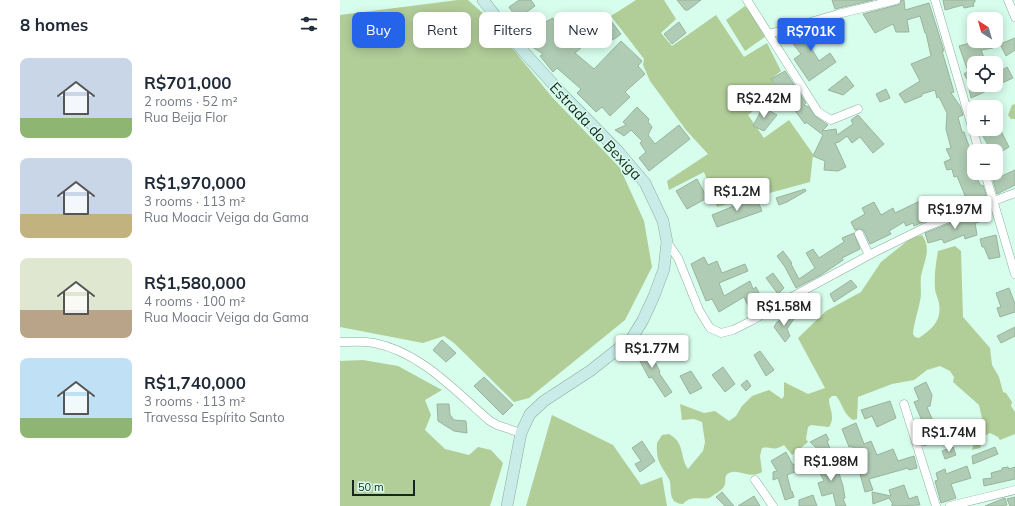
<!DOCTYPE html>
<html lang="en">
<head>
<meta charset="utf-8">
<style>
	:root { --surface:#fff; --page:#f2f2f3; --text:#1f2937; --muted:#747a83; --accent:#2563eb }
	body { margin:0; font-family:Mulish,sans-serif; background:var(--page); color:var(--text); height:100vh; display:flex; flex-direction:column; font-size:15px; white-space:nowrap }
	* { box-sizing:border-box; margin:0 }
	p { font-size:13px; color:var(--muted) }
	.icon { flex:none; width:22px; height:22px; fill:none; stroke:currentColor; stroke-width:2; stroke-linecap:round; stroke-linejoin:round }
	.map { position:relative; flex:1; overflow:hidden }
	.details { display:flex; flex-direction:column; background:var(--surface); width:340px }
	.details>* { flex:none }
	.banner { position:absolute; left:12px; top:12px; width:380px; height:36px; display:flex; gap:8px }
	.needle { width:26px; rotate:323deg }
	.tools { position:absolute; left:627px; top:12px; display:grid; gap:8px }
	.tools a { display:grid; place-items:center; width:36px; height:36px; border-radius:8px; background:var(--surface); box-shadow:0 2px 10px #0003; font-size:20px }
	.scale { position:absolute; left:12px; bottom:10px; width:63px; box-sizing:border-box; padding-left:4px; border:2px solid #182620; border-top:0; font-size:11px; line-height:14px; white-space:nowrap; color:#182620; -webkit-text-stroke:3px #d7fdec; paint-order:stroke }
	.price { position:absolute; translate:-50% -34px; padding:0 9px; border-radius:4px; background:#fff; color:#222; font-size:13px; line-height:26px; filter:drop-shadow(0 1px 2px #0008) }
	.price::after { content:''; position:absolute; left:50%; top:24px; width:12px; height:9px; margin-left:-6px; background:inherit; clip-path:polygon(0 0,100% 0,50% 100%) }
	.price.selected { background:var(--accent); color:#fff }
	ul { padding:0; list-style:none }
	li { display:flex; align-items:center; gap:12px; height:100px; padding:0 20px }
	li span { display:grid; place-items:center; flex:none; width:112px; height:80px; border-radius:8px; color:#555 }
	li>.icon { margin-inline-start:auto }
	span .icon { width:48px; height:48px; fill:#fffc; stroke-width:1 }
	li b { font-size:17px }
	h2 { display:flex; justify-content:space-between; align-items:center; height:48px; padding:0 20px; font-size:17px }
	.tag { padding:0 14px; border-radius:8px; background:var(--surface); box-shadow:0 2px 10px #0003; font-size:14px; line-height:36px }
	.tag.selected { background:var(--accent); color:#fff }
	main { display:flex; flex:1; min-height:0 }
	.map>svg:first-child { display:block }
</style>
</head>
<body>
<main>
<section class="details">
<h2>8 homes<svg class="icon" aria-label="filters" viewBox="0 0 24 24"><path d="M4 7h16M4 17h16"/><circle cx="9" cy="7" r="2"/><circle cx="15" cy="17" r="2"/></svg></h2>
<ul>
<li><span style="background:linear-gradient(#c9d6e8 75%,#8fb573 0)"><svg class="icon" aria-label="home" viewBox="0 0 24 24"><path d="M3 11l9-7 9 7M6 9v11h12V9"/></svg></span><div><b>R$701,000</b><p>2 rooms · 52 m²</p><p>Rua Beija Flor</p></div></li>
<li><span style="background:linear-gradient(#c9d6e8 70%,#c2b280 0)"><svg class="icon" aria-label="home" viewBox="0 0 24 24"><path d="M3 11l9-7 9 7M6 9v11h12V9"/></svg></span><div><b>R$1,970,000</b><p>3 rooms · 113 m²</p><p>Rua Moacir Veiga da Gama</p></div></li>
<li><span style="background:linear-gradient(#dfe7d0 65%,#b9a48a 0)"><svg class="icon" aria-label="home" viewBox="0 0 24 24"><path d="M3 11l9-7 9 7M6 9v11h12V9"/></svg></span><div><b>R$1,580,000</b><p>4 rooms · 100 m²</p><p>Rua Moacir Veiga da Gama</p></div></li>
<li><span style="background:linear-gradient(#bfe0f5 75%,#8fb573 0)"><svg class="icon" aria-label="home" viewBox="0 0 24 24"><path d="M3 11l9-7 9 7M6 9v11h12V9"/></svg></span><div><b>R$1,740,000</b><p>3 rooms · 113 m²</p><p>Travessa Espírito Santo</p></div></li>
</ul>
</section>
<div class="map">
<svg width="675" height="506" viewBox="0 0 675 506">
	<rect width="100%" height="100%" fill="#d7fdec"/>
	<path fill="#b1cd98" d="M118,0H128L146,16L212,97L280,168L304,221L312,267L285,320L189,398L174,402L114,343L104,336L83,343L0,327V15Z
		M296,0H324L336,19L321,33L332,46L376,15L404,57L427,43L441,71L431,79L437,93L408,115L424,138L449,120L473,154L470,182L377,207L364,172L329,190L327,181L368,154L346,130L310,81L303,65L304,59L271,16Z
		M405,6L429,34L405,51L386,20Z
		M675,104V119H671L668,115L672,105Z
		M582,235C592,249 584,261 581,276C580,284 582,293 580,301C578,312 574,322 573,334L575,337L579,338C592,329 602,321 599,303C598,298 595,293 595,288C594,275 596,263 598,251L615,246L621,251L623,317L650,348L652,365L659,377L663,392L666,393L672,402L671,406L675,412V434L660,440L658,437L650,433L644,436L640,448L632,450L642,418L639,405L613,382L614,377L610,371L600,366L587,370L574,380L552,384L518,397L517,419L513,420C503,414 503,404 496,396H492L489,399C489,410 496,416 489,427L471,425L468,427L466,439L468,442L452,455L444,445C432,452 433,446 422,448L420,456L422,472C409,480 399,468 389,473C384,475 386,480 385,484C384,488 380,491 377,493C375,494 371,497 369,498C359,500 351,495 343,504C326,503 333,488 329,479C320,463 316,462 317,443L322,435L329,434C346,444 339,456 348,469L363,451L365,442L362,422L354,419L342,420L340,404L364,413L375,411L389,421L396,416L402,406L412,396L429,390L442,399L444,396V382L468,394L485,388L458,338L486,311L521,292L541,262L571,238Z
		M23,360L58,366L102,390L85,400L91,415L85,430L105,449L129,455L138,447L151,450L163,463L150,506H0V361Z
		M212,415L273,445L301,485L322,477L327,506H186Z"/>
	<path fill="#b0ccb4" stroke="#99b49c" d="M179,0H191L195,6L177,19L169,7Z
		M337,0H361L348,10H345Z
		M492,0H533L495,9Z
		M561,0H564L565,10L589,3L604,51H602L614,92L611,93L620,106L623,115L618,117L622,132H624L631,152L634,161V173L641,186L643,185L647,198L604,214L600,203L610,198L612,206L626,198L617,176L614,177L612,169L607,170L604,162L611,159L606,149L611,148L606,129L607,113L599,97L597,98L595,90L582,94V96L565,103L559,94L580,81L571,64L591,56L586,33H585L580,16L567,20L569,32H556L553,24L535,33L523,14L557,5L560,4Z
		M603,0H635V2L633,3L634,6L624,8L623,5L605,10Z
		M213,18L221,39L228,33L241,48L235,53L254,69L281,41L302,61L298,66L305,74L285,92L290,97L270,116L262,107L256,112L237,93L241,89L217,68L213,72L200,56L203,54L185,42L181,35Z
		M271,21L281,34L273,40L264,27Z
		M339,22L346,33L332,44L324,34Z
		M485,24L488,35L470,46L479,61L490,53L496,62L469,81L454,59L461,54L447,36Z
		M675,38V50L666,56L660,44Z
		M637,41H651L653,48L641,50L645,60L634,63V85H660L631,98L629,88L632,87L624,74L628,71L619,46Z
		M667,67L673,78L662,83L658,73Z
		M445,71L466,103L464,105L469,107L475,116L488,125L482,131L496,129L497,135L513,124L511,120L518,115L544,144L533,153L520,137L512,143L507,136L499,142L495,143L506,167L498,171L484,170L485,161L473,156L483,135L466,122L465,124L450,104L453,102L441,86L437,89L431,79Z
		M506,76L514,86L503,95L488,90Z
		M546,89L550,98L540,102L536,94Z
		M297,107L309,119L308,122L312,127L308,135L315,144L339,125L350,139L309,171L299,158L306,152L300,143L302,141L291,130L284,136L275,130L286,125L283,122Z
		M423,107L437,115L424,131L413,126Z
		M639,129H660L669,147L656,155V151H649L646,146L648,145Z
		M675,170V185L657,194L653,180Z
		M357,179L367,198L347,209L336,191Z
		M465,189L466,191L447,202L439,205L436,198Z
		M416,197L422,211L377,227L372,215Z
		M588,199L595,208L588,215L590,219L574,226L573,223L566,226L564,222L549,231L551,234L530,244L524,231L520,229L515,230L511,222L525,214L522,208L534,202L541,215L553,208L555,213L580,201L582,203Z
		M637,213L639,222L635,223L637,235L625,239L624,235L604,243L602,239L588,243L585,233Z
		M514,233L520,249L502,258L503,260L481,275L456,288L445,267L437,256L443,251L452,263L451,264L459,279L475,268L466,253L473,249L479,258L504,242L502,238Z
		M656,235L660,257L649,259L644,247H642L640,239Z
		M364,257L368,265L377,261L382,273L405,264L408,271L379,283L384,296L410,281L413,289L416,287L424,303L410,310L404,297L379,312L372,299L366,301L351,264Z
		M433,273L444,288L438,294L426,278Z
		M511,280L517,287L494,302L490,294Z
		M669,288L675,304V312L660,317L657,308L661,307L656,293Z
		M451,314L454,319L447,329L450,336L445,342L434,327L437,322Z
		M675,327V336L661,343L657,336Z
		M102,340L116,353L106,362L93,350Z
		M306,344L320,372L319,373L332,392L325,397L312,377L309,378L294,350Z
		M420,351L434,370L426,376L414,355Z
		M383,367L395,384L385,392L372,375Z
		M351,371L362,388L350,394L340,376Z
		M144,377L173,405L163,415L134,386Z
		M407,380L411,386L406,391L401,385Z
		M586,382L592,395L590,406L587,407L592,419L583,423L574,402L579,400L574,388Z
		M550,401L556,418L537,427L532,416L525,419L521,410Z
		M97,404H109L110,415L114,420L126,421L127,433L114,431L98,421Z
		M516,423L524,444L531,441L537,455L553,449L558,461L574,456L577,468L569,470L568,468L529,479L533,490L525,492L520,474L526,472L519,457L518,458L512,446L509,447L502,429Z
		M621,425L624,437L607,441L604,429Z
		M587,433L591,443L584,446L580,434Z
		M486,434L489,440L487,441L491,451L483,454L470,442Z
		M302,441L315,461L300,472L295,464L301,461L292,448Z
		M613,447L616,455L605,459L602,451Z
		M655,447L658,454L633,464L632,456Z
		M446,452L453,465L461,462L463,469L447,475L451,491H452L454,497L445,500L438,478L433,480V472L437,471L431,461Z
		M487,455L490,462V470L497,467L503,486L505,498L503,499L506,506H496L493,493L482,496L478,483L484,481L480,473L482,471L477,460Z
		M627,466L631,478L611,484L616,498L601,503L595,481L598,480L596,473L605,469L606,474Z
		M668,467L669,469L675,467V479L644,486L643,479L652,478L651,473L662,470V468Z
		M564,485L569,499L577,496L580,505L552,506V504H553L549,498L533,504L532,492L551,496L549,490Z
		M382,492L394,506H385L376,497Z
		M473,495L477,506H459V500Z
		M414,496L420,506H398Z
		M675,497V506H670L667,499Z
		M665,498L667,505L663,506H645Z"/>
	<g fill="none" stroke-linecap="round" stroke-linejoin="round">
		<defs>
			<path id="street" d="M407,0L478,112L491,120L518,109
				M595,0L639,151
				M668,0L675,17
				M429,34L498,14L556,0
				M645,173L675,274
				M519,234L529,255
				M327,242L338,258L359,310L370,328L381,333L393,330L413,320L446,300L535,252L588,226L675,193
				M0,342C11,342 23,341 34,343C81,352 116,392 150,421L157,425L181,433
				M564,404L596,506
				M415,480L433,506
				M610,506L675,490"/>
			<path id="secondary" d="M143,0L182,50L224,96L278,151L305,183L323,221L327,242L324,269L314,296L303,320L292,338L250,371L204,401L190,414L181,433L167,506"/>
		</defs>
		<use href="#street" stroke="#89ad9e" stroke-width="9"/>
		<use href="#secondary" stroke="#89ad9e" stroke-width="12"/>
		<use href="#street" stroke="#fff" stroke-width="8"/>
		<use href="#secondary" stroke="#c9ece8" stroke-width="11"/>
	</g>
	<g text-anchor="middle" dominant-baseline="central" stroke-width="3" stroke-linejoin="round" paint-order="stroke">
		<g font-size="15" fill="#182620" stroke="#d7fdec">
			<text transform="translate(256 131) rotate(47)">Estrada do Bexiga</text>
		</g>
	</g>
</svg>
<div class="tools">
<a><svg class="needle" viewBox="-14 -14 28 28"><path d="M0-13l5 13h-10z" fill="#e53935"/><path d="M0 13l5-13h-10z" fill="#747a83"/></svg></a>
<a><svg class="icon" aria-label="locate" viewBox="0 0 24 24"><circle cx="12" cy="12" r="6"/><path d="M12 2v4M12 18v4M2 12h4M18 12h4"/></svg></a>
<a>+</a>
<a>−</a>
</div>
<div class="scale">50 m</div>
<b class="price selected" style="left:471px;top:52px">R$701K</b>
<b class="price" style="left:424px;top:119px">R$2.42M</b>
<b class="price" style="left:397px;top:212px">R$1.2M</b>
<b class="price" style="left:615px;top:230px">R$1.97M</b>
<b class="price" style="left:444px;top:327px">R$1.58M</b>
<b class="price" style="left:312px;top:369px">R$1.77M</b>
<b class="price" style="left:609px;top:453px">R$1.74M</b>
<b class="price" style="left:491px;top:482px">R$1.98M</b>
<div class="banner">
<a class="tag selected">Buy</a>
<a class="tag">Rent</a>
<a class="tag">Filters</a>
<a class="tag">New</a>
</div>
</div>
</main>
</body>
</html>
